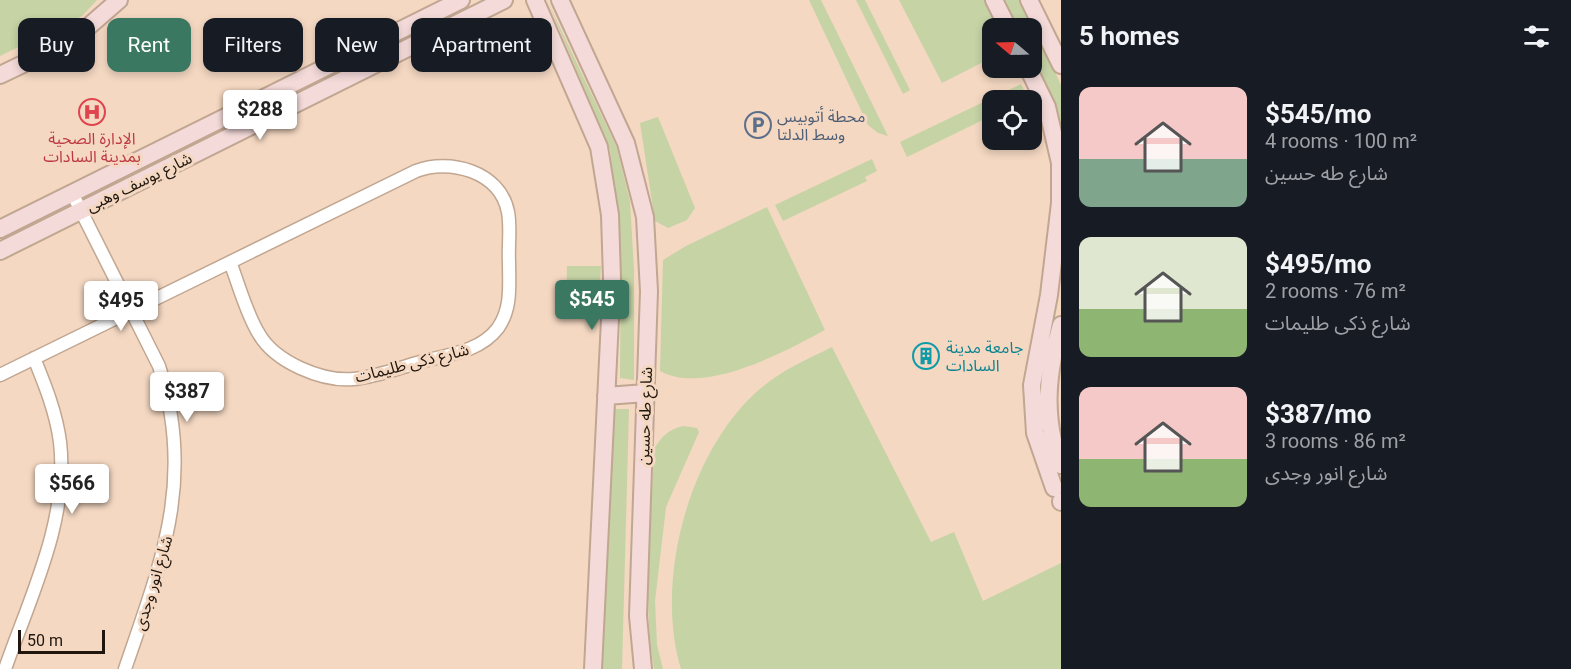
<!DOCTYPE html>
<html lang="en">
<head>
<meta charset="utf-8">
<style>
	:root { --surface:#171b24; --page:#242831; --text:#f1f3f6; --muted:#9ea1a6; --accent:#3b7862 }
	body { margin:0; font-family:Roboto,"Noto Sans Arabic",sans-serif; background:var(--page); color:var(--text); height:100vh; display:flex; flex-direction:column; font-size:22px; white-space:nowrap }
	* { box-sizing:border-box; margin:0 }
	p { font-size:20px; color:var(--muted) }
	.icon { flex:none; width:33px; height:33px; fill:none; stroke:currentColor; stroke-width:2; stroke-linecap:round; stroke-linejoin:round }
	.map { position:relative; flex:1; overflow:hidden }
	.details { display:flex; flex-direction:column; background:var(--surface); width:510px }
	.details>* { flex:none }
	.top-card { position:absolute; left:18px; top:18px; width:570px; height:54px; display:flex; gap:12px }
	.needle { width:39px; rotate:289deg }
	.fabs { position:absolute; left:982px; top:18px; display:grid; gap:12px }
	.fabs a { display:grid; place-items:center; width:60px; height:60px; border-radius:12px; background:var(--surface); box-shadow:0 3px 9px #0003; font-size:30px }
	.scale { position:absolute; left:18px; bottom:15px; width:87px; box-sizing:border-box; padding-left:6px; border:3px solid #20160e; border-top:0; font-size:16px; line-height:21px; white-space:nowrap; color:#20160e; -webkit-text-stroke:4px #f4d8c2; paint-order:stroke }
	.price { position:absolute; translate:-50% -51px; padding:0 14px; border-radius:6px; background:#fff; color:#222; font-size:20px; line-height:39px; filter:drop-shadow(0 2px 3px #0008) }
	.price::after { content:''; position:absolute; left:50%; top:36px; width:18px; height:14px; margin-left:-9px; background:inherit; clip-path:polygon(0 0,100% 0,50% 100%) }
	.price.on { background:var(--accent); color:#fff }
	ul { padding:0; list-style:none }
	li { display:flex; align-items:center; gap:18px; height:150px; padding:0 18px }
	li span { display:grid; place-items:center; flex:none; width:168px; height:120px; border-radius:12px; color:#555 }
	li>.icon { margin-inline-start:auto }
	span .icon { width:72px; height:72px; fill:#fffc; stroke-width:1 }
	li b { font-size:26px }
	h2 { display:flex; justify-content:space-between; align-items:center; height:72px; padding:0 18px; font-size:26px }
	.chip { padding:0 21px; border-radius:12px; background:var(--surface); box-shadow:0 3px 9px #0003; font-size:21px; line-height:54px }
	.chip.on { background:var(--accent); color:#fff }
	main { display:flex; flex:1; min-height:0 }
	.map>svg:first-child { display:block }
</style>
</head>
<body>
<main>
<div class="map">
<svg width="1061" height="669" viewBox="0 0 1061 669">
	<rect width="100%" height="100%" fill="#f4d8c2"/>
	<path fill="#c5d3a5" d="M0,0H97L82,16L0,56Z
		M547,0L617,148L630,201L634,271V380L620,378L621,251L610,149Z
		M809,0H821L888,136L878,133L868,125Z
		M856,0H865L910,90L903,94Z
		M899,0H988L1002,28H993V57L942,83Z
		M1005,0H1022L1061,85V125L1032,58V28H1018Z
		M1021,84L1028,98L993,100V115L907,157L900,142Z
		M658,117L695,208L687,220L668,228L655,221L640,123Z
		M872,159L877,171L865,177L867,181L783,221L775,205Z
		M767,207L825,330C786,351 704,396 660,371L663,260L686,246Z
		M567,266H601L598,309L566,305Z
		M832,347L931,542L954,532L983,601L1061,563V669H681C654,580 689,449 761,388C782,370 808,359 832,347Z
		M613,409H629L622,669H600Z
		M683,426L697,428L699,432L666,507L655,601L657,645L663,669H654C642,597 651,522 654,449C662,436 668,430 683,426Z"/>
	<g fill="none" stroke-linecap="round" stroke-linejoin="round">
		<defs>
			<path id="street" d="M72,193L159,366C196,479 161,563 125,669
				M0,375L416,171C449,158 500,171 508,212C511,228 508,246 509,262C509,285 512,308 498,328C480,352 447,355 420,362C399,368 376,377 354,379C322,382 275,362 259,334C246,313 239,285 230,262
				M5,669C30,597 69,520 60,442C56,412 45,385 34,358"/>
			<path id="secondary" d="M535,0L599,147L610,215L612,278L593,669
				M560,0L626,143L645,217L649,291L638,616L643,669
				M994,0L1008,28
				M1029,0L1061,65
				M1028,68L1047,107L1060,163V203L1049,295L1032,385L1035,433L1054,488
				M0,75L73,40L119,0
				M0,229L461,0
				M0,251L504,0
				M1061,325C1047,372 1042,419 1061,465
				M606,396L646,393
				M1061,501V502"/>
		</defs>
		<use href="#street" stroke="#c1a691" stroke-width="15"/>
		<use href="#secondary" stroke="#c1a691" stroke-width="20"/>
		<use href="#street" stroke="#fff" stroke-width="12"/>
		<use href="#secondary" stroke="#f4dbda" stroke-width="16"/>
	</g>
	<defs>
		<symbol id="hospital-ring" viewBox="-11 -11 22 22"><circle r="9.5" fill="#f4d8c2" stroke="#e0444e" stroke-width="1.5"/><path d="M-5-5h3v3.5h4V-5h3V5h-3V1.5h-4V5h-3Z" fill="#e0444e"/></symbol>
		<symbol id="parking-ring" viewBox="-11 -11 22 22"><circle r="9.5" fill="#f4d8c2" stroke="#5c6f8a" stroke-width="1.5"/><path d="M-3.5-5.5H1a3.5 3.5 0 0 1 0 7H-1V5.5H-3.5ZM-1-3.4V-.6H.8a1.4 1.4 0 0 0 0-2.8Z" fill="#5c6f8a"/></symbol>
		<symbol id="building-ring" viewBox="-11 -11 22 22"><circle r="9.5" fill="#f4d8c2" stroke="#0f9aa8" stroke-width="1.5"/><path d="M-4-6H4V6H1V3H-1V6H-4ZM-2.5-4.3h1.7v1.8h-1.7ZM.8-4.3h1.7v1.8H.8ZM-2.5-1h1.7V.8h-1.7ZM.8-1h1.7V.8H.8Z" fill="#0f9aa8"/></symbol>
	</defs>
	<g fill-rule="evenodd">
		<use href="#hospital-ring" x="77" y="97" width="30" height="30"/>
		<use href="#parking-ring" x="743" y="110" width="30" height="30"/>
		<use href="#building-ring" x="911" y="341" width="30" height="30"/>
	</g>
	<g text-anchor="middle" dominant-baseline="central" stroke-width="6" stroke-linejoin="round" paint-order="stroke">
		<g font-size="16" fill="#4e5e75" stroke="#f4d8c2" text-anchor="start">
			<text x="777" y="116">محطة أتوبيس<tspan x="777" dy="18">وسط الدلتا</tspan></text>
		</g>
		<g font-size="16" fill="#be3a42" stroke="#f4d8c2">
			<text x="92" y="138">الإدارة الصحية<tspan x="92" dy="18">بمدينة السادات</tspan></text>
		</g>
		<g font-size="16" fill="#20160e" stroke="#f4d8c2">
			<text transform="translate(139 182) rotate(-26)">شارع يوسف وهبى</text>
			<text transform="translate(412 363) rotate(-14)">شارع ذكى طليمات</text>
			<text transform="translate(645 416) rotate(-88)">شارع طه حسين</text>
			<text transform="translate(153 583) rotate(-73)">شارع انور وجدى</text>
		</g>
		<g font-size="16" fill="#0d838f" stroke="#f4d8c2" text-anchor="start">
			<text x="946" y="347">جامعة مدينة<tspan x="946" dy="18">السادات</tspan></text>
		</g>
	</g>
</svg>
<div class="fabs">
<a><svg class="needle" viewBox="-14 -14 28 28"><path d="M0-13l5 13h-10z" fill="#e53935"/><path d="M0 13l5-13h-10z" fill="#9ea1a6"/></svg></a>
<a><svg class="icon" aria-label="locate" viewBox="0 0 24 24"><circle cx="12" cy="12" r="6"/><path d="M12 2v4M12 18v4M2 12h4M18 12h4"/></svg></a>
</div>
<div class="scale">50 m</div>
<b class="price" style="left:260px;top:141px">$288</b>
<b class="price on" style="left:592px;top:331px">$545</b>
<b class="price" style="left:121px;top:332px">$495</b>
<b class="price" style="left:187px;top:423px">$387</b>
<b class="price" style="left:72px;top:515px">$566</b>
<div class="top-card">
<a class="chip">Buy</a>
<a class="chip on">Rent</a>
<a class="chip">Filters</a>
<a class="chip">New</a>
<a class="chip">Apartment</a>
</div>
</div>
<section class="details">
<h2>5 homes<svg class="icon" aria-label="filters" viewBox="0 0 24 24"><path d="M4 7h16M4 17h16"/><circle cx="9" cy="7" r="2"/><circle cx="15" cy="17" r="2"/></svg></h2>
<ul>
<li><span style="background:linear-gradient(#f6c9c9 60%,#7fa58c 0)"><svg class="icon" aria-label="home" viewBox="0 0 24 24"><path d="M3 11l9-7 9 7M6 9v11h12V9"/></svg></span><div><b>$545/mo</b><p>4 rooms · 100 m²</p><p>شارع طه حسين</p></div></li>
<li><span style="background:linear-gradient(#dfe7d0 60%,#8fb573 0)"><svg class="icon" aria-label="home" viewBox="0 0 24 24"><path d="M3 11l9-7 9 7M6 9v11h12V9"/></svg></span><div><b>$495/mo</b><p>2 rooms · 76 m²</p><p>شارع ذكى طليمات</p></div></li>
<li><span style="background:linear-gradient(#f6c9c9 60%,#8fb573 0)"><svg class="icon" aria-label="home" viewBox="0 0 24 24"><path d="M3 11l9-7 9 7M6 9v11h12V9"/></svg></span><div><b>$387/mo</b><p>3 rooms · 86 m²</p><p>شارع انور وجدى</p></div></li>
</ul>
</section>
</main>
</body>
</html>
